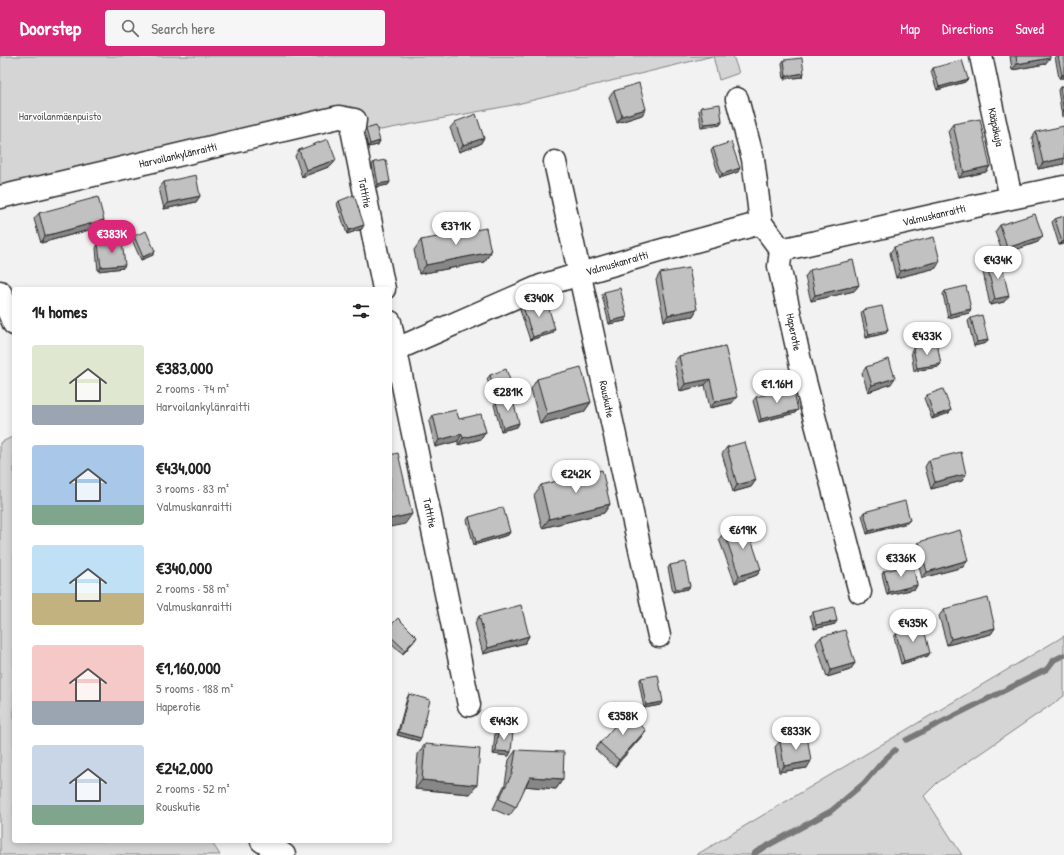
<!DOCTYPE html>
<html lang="en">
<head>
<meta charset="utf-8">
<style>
	:root { --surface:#fff; --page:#f6f6f6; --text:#222; --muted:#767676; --accent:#db2777 }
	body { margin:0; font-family:"Patrick Hand",sans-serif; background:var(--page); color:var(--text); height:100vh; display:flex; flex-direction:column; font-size:15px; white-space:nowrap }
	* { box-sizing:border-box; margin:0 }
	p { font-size:13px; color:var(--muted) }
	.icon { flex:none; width:22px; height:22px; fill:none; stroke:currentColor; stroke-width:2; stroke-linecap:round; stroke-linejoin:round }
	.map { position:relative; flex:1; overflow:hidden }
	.panel { position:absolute; left:12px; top:231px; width:380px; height:556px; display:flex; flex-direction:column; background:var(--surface); border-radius:4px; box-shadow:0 2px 6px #0003 }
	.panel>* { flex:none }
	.price { position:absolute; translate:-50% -34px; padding:0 9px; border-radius:14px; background:#fff; color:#222; font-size:13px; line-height:26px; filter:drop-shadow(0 1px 2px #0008) }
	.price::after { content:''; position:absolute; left:50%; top:24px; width:12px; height:9px; margin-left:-6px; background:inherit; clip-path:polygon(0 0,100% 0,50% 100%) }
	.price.on { background:var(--accent); color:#fff }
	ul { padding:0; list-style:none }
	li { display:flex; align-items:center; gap:12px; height:100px; padding:0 20px }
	li span { display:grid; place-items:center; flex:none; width:112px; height:80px; border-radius:4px; color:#555 }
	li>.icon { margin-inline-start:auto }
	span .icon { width:48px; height:48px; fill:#fffc; stroke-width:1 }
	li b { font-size:17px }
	h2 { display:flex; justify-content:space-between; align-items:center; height:48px; padding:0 20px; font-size:17px }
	header { display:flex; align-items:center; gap:24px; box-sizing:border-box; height:56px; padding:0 20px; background:var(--accent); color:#fff }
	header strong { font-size:19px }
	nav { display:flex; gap:22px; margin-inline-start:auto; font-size:14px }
	.search { width:280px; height:36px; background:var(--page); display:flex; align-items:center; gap:10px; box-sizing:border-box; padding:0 14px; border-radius:4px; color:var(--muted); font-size:15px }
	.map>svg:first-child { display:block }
</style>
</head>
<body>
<header>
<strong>Doorstep</strong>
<div class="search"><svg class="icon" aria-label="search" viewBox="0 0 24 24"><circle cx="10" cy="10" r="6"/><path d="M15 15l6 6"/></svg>Search here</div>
<nav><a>Map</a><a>Directions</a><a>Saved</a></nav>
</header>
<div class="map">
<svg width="1064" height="799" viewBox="0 0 1064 799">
	<rect width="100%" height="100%" fill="#f2f2f2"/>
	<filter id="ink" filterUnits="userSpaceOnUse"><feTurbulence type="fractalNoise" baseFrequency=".025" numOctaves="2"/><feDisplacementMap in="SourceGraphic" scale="8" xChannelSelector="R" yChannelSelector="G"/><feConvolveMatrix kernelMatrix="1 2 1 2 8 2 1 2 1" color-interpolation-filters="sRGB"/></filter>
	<g filter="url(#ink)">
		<path fill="#d5d5d5" stroke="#808080" d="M0,0H733L739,17L719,24L713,0L513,49L381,74L360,70L362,57L0,135Z
			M14,380V785H211L220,799H0V387Z
			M1064,580V640L937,727L924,740L962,799H696Z"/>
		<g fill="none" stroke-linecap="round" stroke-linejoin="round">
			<path stroke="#787878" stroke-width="5.5" d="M906,684L1047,613L1054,604L1064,599
				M753,799L756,796L831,755L864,727L883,705L895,694"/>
			<defs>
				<path id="minor" d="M981,0L1011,142
					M737,43L753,103L761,167L781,194L779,210L802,314L860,536
					M555,106L659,580
					M0,141L339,61L355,64L353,78L384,233
					M781,194L1011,142L1064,131
					M0,236L14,268
					M390,266L469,649
					M390,296L541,230L580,218L659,195L761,167
					M262,785L284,799"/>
			</defs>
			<use href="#minor" stroke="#2b2b2b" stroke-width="25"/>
			<use href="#minor" stroke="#fff" stroke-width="22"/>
		</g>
		<path fill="#a6a6a6" stroke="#2b2b2b" d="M1010,0H1050L1045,8L1012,14Z
			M1055,0H1064V22H1059Z
			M784,4L804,17L802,21L784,23L782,7Z
			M933,12L968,23L965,26L937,34L931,16Z
			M1064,30V60L1062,61L1058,34L1060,31Z
			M614,35L646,53L642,59L617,67L609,41Z
			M701,51L722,66L720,69L701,72L699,54Z
			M455,66L484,82L480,88L459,96L450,72Z
			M953,68L990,110L986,116L959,122L948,75Z
			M366,73L378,89L368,91L364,76Z
			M1036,76L1064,108L1038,113L1032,82Z
			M713,92L738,116L720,122L711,95Z
			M299,94L336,104L331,110L302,121L295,100Z
			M374,106L390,126L388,129L376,131L372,109Z
			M164,126L200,140L196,146L164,153L159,132Z
			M339,145L362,173L347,178L337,148Z
			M39,157L104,164L100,171L41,187L34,163Z
			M1064,160V188L1059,189L1052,166L1055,163Z
			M1000,169L1038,186L1003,198L995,176Z
			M134,180L155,195L153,199L141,204L132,184Z
			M421,184L491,196L484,206L419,218L414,194Z
			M98,188L123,212L98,215L96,192Z
			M894,191L936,212L896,222L890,197Z
			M987,209L1004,246L990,249L983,216Z
			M810,214L859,229L854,235L811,245L805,221Z
			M660,217L697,253L693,260L664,265L656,224Z
			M945,235L971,253L969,257L948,262L943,238Z
			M604,236L625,265L609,268L602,239Z
			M523,251L553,277L530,284L520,254Z
			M863,254L888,274L886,277L866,282L861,257Z
			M971,262L988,284L986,287L974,290L968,265Z
			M725,290L732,347L710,352L705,329L680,335L674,306L679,300Z
			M913,292L941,308L938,311L914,315L911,295Z
			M866,311L891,328L868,336L862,317Z
			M490,319L508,330L492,336L487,323Z
			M537,323L591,346L584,356L540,368L531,333Z
			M927,339L951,354L949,357L932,363L924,342Z
			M756,341L798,354L795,357L759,366L753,345Z
			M496,346L519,367L517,371L501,375L494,349Z
			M433,359L459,363L486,376L481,383L458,389V385L435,391L429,366Z
			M727,391L756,424L751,431L733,436L722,398Z
			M929,404L966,418L962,425L931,433L925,411Z
			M541,429L610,448L604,457L542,472L534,439Z
			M864,456L907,467L867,478L862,459Z
			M469,461L510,476L508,479L474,489L467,464Z
			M724,476L761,513L757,519L735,527L719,483Z
			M919,486L968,504L963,511L922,522L914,492Z
			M670,509L690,530L688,533L673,536L668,512Z
			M884,515L917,529L915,533L887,539L882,518Z
			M944,553L995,572L991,578L947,589L939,560Z
			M813,556L835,568L814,573L810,559Z
			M479,560L529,580L525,587L483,598L475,567Z
			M390,570L415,584L403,598L390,586Z
			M896,578L928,600L901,608L894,581Z
			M821,581L855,607L850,614L827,621L816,587Z
			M641,622L660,649L644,652L639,626Z
			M409,638L419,685L397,679L407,642Z
			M498,674L509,700L493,698L495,677Z
			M646,674L642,680L615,711L595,693L600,687Z
			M780,685L807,712L779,716L775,691Z
			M425,688L477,729L470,738L415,733L418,698Z
			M516,694L563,723L556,733L525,730L516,751L509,760L493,753L505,728L509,704Z"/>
		<path fill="#878787" stroke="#2b2b2b" d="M1050,2L1045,8L1012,14L1017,8Z
			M804,17L802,21L784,23L786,20Z
			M1062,19H1064V22H1059Z
			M968,23L965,26L937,34L939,31Z
			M646,53L642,59L617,67L622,60Z
			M722,66L720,69L701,72L704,68Z
			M484,82L480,88L459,96L463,89Z
			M380,85L378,89L368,91L370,88Z
			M1064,102V108L1038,113L1043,107Z
			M336,104L331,110L302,121L306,114Z
			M990,110L986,116L959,122L964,116Z
			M740,112L738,116L720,122L722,118Z
			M390,126L388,129L376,131L378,128Z
			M200,140L196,146L164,153L168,147Z
			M104,164L100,171L41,187L45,180Z
			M364,169L362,173L347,178L349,174Z
			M1043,180L1038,186L1003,198L1007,192Z
			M1064,185V188L1059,189L1062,186Z
			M155,195L153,199L141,204L143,201Z
			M491,196L484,206L419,218L426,209Z
			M940,205L936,212L896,222L900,215Z
			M125,209L123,212L98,215L101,211Z
			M859,229L854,235L811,245L815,239Z
			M1009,240L1004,246L990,249L995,243Z
			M697,253L693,260L664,265L668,259Z
			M971,253L969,257L948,262L950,258Z
			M627,261L625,265L609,268L611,265Z
			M555,273L553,277L530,284L533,281Z
			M888,274L886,277L866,282L869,278Z
			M988,284L986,287L974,290L977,286Z
			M941,308L938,311L914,315L917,312Z
			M895,322L891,328L868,336L872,329Z
			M710,323L705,329L680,335L685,328Z
			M511,327L508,330L492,336L494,333Z
			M737,341L732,347L710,352L715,346Z
			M591,346L584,356L540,368L547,358Z
			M798,354L795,357L759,366L761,363Z
			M951,354L949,357L932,363L934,360Z
			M519,367L517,371L501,375L503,372Z
			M486,376L481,383L458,389L463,382Z
			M462,378L458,385L435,391L439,384Z
			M966,418L962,425L931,433L935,426Z
			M756,424L751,431L733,436L737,429Z
			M610,448L604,457L542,472L549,463Z
			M412,458L405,468L390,471V463Z
			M910,464L907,467L867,478L869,475Z
			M510,476L508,479L474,489L476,486Z
			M968,504L963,511L922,522L927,516Z
			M761,513L757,519L735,527L739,520Z
			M917,529L915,533L887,539L889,536Z
			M690,530L688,533L673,536L676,533Z
			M837,565L835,568L814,573L816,569Z
			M995,572L991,578L947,589L951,583Z
			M529,580L525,587L483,598L488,592Z
			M417,581L415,584L403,598L405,594Z
			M930,597L928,600L901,608L904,605Z
			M855,607L850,614L827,621L831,614Z
			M663,646L660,649L644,652L646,649Z
			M646,674L642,680L615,711L619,704Z
			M399,676L421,682L419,685L397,679Z
			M496,695L511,696L509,700L493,698Z
			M811,705L807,712L779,716L784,710Z
			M530,721L563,723L556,733L523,730Z
			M422,724L477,729L470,738L415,733Z"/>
		<path fill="#c1c1c1" stroke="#2b2b2b" d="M1016,0H1050V2L1017,8Z
			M1058,0H1064V19H1062Z
			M802,2L804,17L786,20L784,4Z
			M962,4L968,23L939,31L933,12Z
			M639,27L646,53L622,60L614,35Z
			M1064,30V56L1060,31Z
			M720,48L722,66L704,68L701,51Z
			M476,58L484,82L463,89L455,66Z
			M980,63L990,110L964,116L953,68Z
			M376,70L380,85L370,88L366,73Z
			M1064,70V102L1043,107L1036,76Z
			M328,83L336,104L306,114L299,94Z
			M731,86L740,112L722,118L713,92Z
			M386,104L390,126L378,128L374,106Z
			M196,119L200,140L168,147L164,126Z
			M354,139L364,169L349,174L339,145Z
			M98,141L104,164L45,180L39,157Z
			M1035,158L1043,180L1007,192L1000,169Z
			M1064,160V185L1062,186L1055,163Z
			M486,172L491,196L426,209L421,184Z
			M146,175L155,195L143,201L134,180Z
			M934,181L940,205L900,215L894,191Z
			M122,186L125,209L101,211L98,188Z
			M853,204L859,229L815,239L810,214Z
			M1001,206L1009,240L995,243L987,209Z
			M689,212L697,253L668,259L660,217Z
			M966,230L971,253L950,258L945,235Z
			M620,232L627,261L611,265L604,236Z
			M546,243L555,273L533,281L523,251Z
			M882,250L888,274L869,278L863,254Z
			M982,259L988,284L977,286L971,262Z
			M937,287L941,308L917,312L913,292Z
			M725,290L737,341L715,346L710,323L685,328L679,300Z
			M889,303L895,322L872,329L866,311Z
			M581,311L591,346L547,358L537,323Z
			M506,313L511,327L494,333L490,319Z
			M793,332L798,354L761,363L756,341Z
			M943,333L951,354L934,360L927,339Z
			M512,341L519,367L503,372L496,346Z
			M456,354L459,363L481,358L486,376L463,382L462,378L439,384L433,359Z
			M390,372L392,378L390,379Z
			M745,386L756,424L737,429L727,391Z
			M961,396L966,418L935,426L929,404Z
			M398,397L412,458L390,463V399Z
			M602,414L610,448L549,463L541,429Z
			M905,445L910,464L869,475L864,456Z
			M503,451L510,476L476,486L469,461Z
			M746,468L761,513L739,520L724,476Z
			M960,474L968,504L927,516L919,486Z
			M685,506L690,530L676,533L670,509Z
			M913,509L917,529L889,536L884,515Z
			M988,542L995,572L951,583L944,553Z
			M521,549L529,580L488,592L479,560Z
			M834,551L837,565L816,569L813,556Z
			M398,562L417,581L405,594L390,580V570Z
			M923,570L930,597L904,605L896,578Z
			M845,574L855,607L831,614L821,581Z
			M658,619L663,646L646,649L641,622Z
			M409,638L430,644L421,682L399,676Z
			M626,657L646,674L619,704L600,687Z
			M498,674L513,675L511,696L496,695Z
			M807,680L811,705L784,710L780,685Z
			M425,688L480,693L477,729L422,724Z
			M516,694L564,696L563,723L530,721L516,751L499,743L512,718Z"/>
	</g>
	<g text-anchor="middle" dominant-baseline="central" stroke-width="3" stroke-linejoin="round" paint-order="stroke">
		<g font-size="11" fill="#565656" stroke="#fff">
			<text x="60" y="60">Harvoilanmäenpuisto</text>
		</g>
		<g font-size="11" fill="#2b2b2b" stroke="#fff">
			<text transform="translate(996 71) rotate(78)">Kääpäkuja</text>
			<text transform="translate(178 99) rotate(-13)">Harvoilankylänraitti</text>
			<text transform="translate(365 137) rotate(79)">Tattitie</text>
			<text transform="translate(934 159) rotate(-13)">Valmuskanraitti</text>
			<text transform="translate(617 207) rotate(-16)">Valmuskanraitti</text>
			<text transform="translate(794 276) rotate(78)">Haperotie</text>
			<text transform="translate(607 343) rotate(78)">Rouskutie</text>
			<text transform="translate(430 457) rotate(78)">Tattitie</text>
		</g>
	</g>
</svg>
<b class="price" style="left:456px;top:190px">€371K</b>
<b class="price on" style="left:112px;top:198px">€383K</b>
<b class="price" style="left:998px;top:224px">€434K</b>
<b class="price" style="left:539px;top:262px">€340K</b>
<b class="price" style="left:927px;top:300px">€433K</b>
<b class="price" style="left:777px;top:348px">€1.16M</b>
<b class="price" style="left:508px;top:356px">€281K</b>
<b class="price" style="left:576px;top:438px">€242K</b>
<b class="price" style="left:743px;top:494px">€619K</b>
<b class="price" style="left:901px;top:522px">€336K</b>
<b class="price" style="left:913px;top:587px">€435K</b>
<b class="price" style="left:623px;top:680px">€358K</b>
<b class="price" style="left:504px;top:685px">€443K</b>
<b class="price" style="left:796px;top:695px">€833K</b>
<section class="panel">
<h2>14 homes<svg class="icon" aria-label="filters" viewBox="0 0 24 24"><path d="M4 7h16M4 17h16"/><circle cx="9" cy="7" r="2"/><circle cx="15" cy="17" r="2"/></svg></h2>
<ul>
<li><span style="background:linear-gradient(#dfe7d0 75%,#9aa5b1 0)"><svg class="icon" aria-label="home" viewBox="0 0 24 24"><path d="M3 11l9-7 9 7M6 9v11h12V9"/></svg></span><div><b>€383,000</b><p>2 rooms · 74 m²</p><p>Harvoilankylänraitti</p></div></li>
<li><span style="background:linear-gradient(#a9c7e8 75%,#7fa58c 0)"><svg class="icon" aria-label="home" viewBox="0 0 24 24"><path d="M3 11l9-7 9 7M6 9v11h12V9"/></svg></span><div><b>€434,000</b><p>3 rooms · 83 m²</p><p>Valmuskanraitti</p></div></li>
<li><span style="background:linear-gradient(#bfe0f5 60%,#c2b280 0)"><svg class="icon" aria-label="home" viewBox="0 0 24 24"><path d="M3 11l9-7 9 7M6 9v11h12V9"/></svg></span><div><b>€340,000</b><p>2 rooms · 58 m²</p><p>Valmuskanraitti</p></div></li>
<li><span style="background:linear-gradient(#f6c9c9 70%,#9aa5b1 0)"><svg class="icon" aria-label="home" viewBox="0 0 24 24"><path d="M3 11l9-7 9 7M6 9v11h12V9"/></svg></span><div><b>€1,160,000</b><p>5 rooms · 188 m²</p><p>Haperotie</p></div></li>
<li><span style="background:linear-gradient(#c9d6e8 75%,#7fa58c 0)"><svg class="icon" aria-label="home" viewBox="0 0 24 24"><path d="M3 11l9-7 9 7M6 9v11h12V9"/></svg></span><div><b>€242,000</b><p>2 rooms · 52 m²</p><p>Rouskutie</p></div></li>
</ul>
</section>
</div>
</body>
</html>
